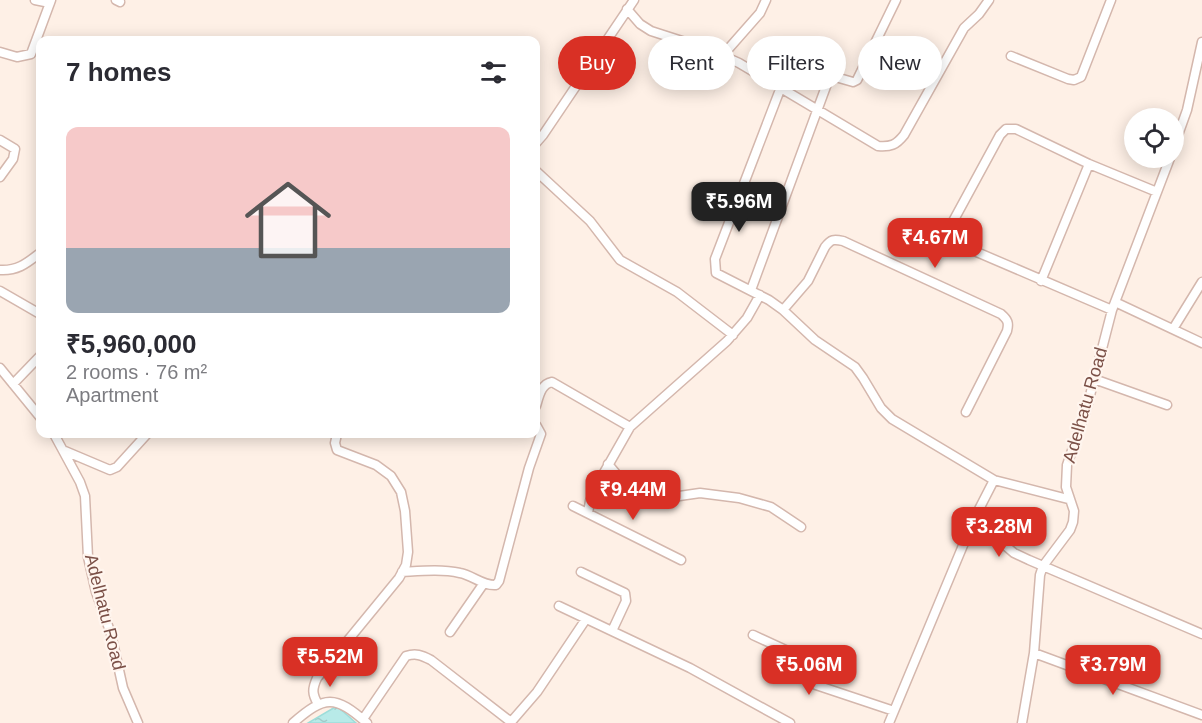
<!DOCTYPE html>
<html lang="en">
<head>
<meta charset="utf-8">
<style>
	:root { --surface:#fff; --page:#f2f2f3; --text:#2b2b33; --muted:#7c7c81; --accent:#d93025 }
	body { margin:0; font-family:Arial,sans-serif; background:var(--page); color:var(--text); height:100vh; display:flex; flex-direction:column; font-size:22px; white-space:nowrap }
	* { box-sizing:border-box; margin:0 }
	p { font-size:20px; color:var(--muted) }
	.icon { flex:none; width:33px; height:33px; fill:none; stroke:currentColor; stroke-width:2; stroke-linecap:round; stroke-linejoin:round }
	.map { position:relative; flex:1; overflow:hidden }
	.side { position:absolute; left:36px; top:36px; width:504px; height:402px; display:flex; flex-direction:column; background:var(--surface); border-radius:12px; box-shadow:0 3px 15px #0003 }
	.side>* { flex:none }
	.top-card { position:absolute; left:558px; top:36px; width:554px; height:54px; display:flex; gap:12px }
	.fabs { position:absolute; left:1124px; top:108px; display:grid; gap:12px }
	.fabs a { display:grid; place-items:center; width:60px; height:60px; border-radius:50%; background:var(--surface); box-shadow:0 3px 15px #0003; font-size:30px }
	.price { position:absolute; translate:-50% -51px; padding:0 14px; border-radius:12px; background:var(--accent); color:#fff; font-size:20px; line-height:39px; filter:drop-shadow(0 2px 3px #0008) }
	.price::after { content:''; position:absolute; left:50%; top:36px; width:18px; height:14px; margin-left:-9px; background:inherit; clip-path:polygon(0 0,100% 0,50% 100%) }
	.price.on { background:#222; color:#fff }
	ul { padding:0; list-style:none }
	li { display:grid; align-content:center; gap:12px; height:318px; padding:0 30px }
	li span { display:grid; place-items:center; height:186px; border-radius:12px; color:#555 }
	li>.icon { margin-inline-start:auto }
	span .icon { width:108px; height:108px; fill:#fffc; stroke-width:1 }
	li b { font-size:26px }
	h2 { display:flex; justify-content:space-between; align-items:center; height:72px; padding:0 30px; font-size:26px }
	.pill { padding:0 21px; border-radius:27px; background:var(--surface); box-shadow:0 3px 15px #0003; font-size:21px; line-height:54px }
	.pill.on { background:var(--accent); color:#fff }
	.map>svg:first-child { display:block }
</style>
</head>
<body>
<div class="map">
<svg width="1202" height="723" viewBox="0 0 1202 723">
	<defs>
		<pattern id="water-ripples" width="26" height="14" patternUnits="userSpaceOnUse" patternTransform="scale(1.5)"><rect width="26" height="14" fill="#b8eae8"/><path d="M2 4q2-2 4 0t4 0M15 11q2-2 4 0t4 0" fill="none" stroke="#a2cac8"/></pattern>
	</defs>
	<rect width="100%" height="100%" fill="#fef0e6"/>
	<path fill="url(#water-ripples)" stroke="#9dddda" stroke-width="1.5" d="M337,706L356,723H308Z"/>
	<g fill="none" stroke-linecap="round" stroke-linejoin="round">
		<defs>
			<path id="street" d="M35,0L50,3
				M116,0L120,2
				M627,9L640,24L651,31L710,50L739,63L878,146C891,147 896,145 904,135L964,28L979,14L989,0
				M0,52L17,57L31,54L51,0
				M723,55L760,13L766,0
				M1011,56L1068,79L1074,80L1081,77L1111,0
				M781,87L715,259L716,273L769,300L783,310L815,340L855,367L863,378L881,408L892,419L994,480L1068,499
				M0,140L15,149L13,159L0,177
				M536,143L543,135L634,0
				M1173,149L1187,110L1202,42
				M536,171L590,221L620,260L677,292L733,335
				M920,228L944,238
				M0,270C18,271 27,263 40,253
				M1041,281L1089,164
				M751,290L828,81L832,76L853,82L857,80L896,0
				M0,291L40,314
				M1115,302L1202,343
				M783,310L808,281L825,247C831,239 834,239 843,241L1001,314C1008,320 1009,323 1007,331L966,412
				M1112,310L944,238L1000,135L1006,129H1016L1089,164L1157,192
				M1173,329L1202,282
				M0,368L40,417
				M1094,379L1167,405
				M13,384L40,356
				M536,406C539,396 541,384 552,382L630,427
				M54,434L80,482L85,496L88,557L96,592L111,634L123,688L138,723
				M65,451L110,470L117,467L147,434
				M608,464L629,489L641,497L652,500L700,493L739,498L771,507L801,527
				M573,506L681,560
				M588,513L590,501L597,485L630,427L727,341L747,318L760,295
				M974,519L1014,553L1029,560L1202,634
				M402,572C421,571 441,569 460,573C472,575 483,586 496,585L499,581L529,468L541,434L536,425
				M581,572L625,593L626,601L612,631
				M559,606L690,668L790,723
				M450,632L484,583
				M753,635L805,659L811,664L813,682L816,685L894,711
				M1034,653L1202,715
				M318,704C312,694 312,689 317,678L399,578L406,565L408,552L405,511L401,492L391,476L376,465L337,450L335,443L337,434
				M363,719L406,656C416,653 421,655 431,660L511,722L537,692L586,619
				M293,723C325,695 335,695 367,723
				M889,723L974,519L994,480
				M1022,723L1034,653L1040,575L1043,566L1070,530L1073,522L1074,511L1066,487L1067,465L1087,407L1112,310L1170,158"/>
		</defs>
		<use href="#street" stroke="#d4b7ad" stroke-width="11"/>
		<use href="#street" stroke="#fff" stroke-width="8"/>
	</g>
	<g text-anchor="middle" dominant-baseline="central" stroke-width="4.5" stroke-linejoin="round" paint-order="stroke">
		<g font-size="18" fill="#7b5047" stroke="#fff5ee">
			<text transform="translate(1085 405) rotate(-74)">Adelhatu Road</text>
			<text transform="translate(105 612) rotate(76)">Adelhatu Road</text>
		</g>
	</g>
</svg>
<div class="fabs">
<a><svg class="icon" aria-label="locate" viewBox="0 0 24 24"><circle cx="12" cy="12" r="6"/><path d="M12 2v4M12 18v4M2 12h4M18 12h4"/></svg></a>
</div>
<b class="price on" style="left:739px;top:233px">₹5.96M</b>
<b class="price" style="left:935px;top:269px">₹4.67M</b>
<b class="price" style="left:633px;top:521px">₹9.44M</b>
<b class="price" style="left:999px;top:558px">₹3.28M</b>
<b class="price" style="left:330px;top:688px">₹5.52M</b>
<b class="price" style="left:809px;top:696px">₹5.06M</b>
<b class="price" style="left:1113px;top:696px">₹3.79M</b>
<div class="top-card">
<a class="pill on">Buy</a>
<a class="pill">Rent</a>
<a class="pill">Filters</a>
<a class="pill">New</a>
</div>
<section class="side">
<h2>7 homes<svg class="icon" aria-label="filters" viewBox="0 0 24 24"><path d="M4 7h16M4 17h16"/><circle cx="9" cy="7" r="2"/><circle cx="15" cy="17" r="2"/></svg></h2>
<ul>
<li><span style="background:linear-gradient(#f6c9c9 65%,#9aa5b1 0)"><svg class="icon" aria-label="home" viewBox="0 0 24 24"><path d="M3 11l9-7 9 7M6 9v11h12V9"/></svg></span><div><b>₹5,960,000</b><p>2 rooms · 76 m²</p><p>Apartment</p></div></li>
</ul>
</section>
</div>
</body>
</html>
